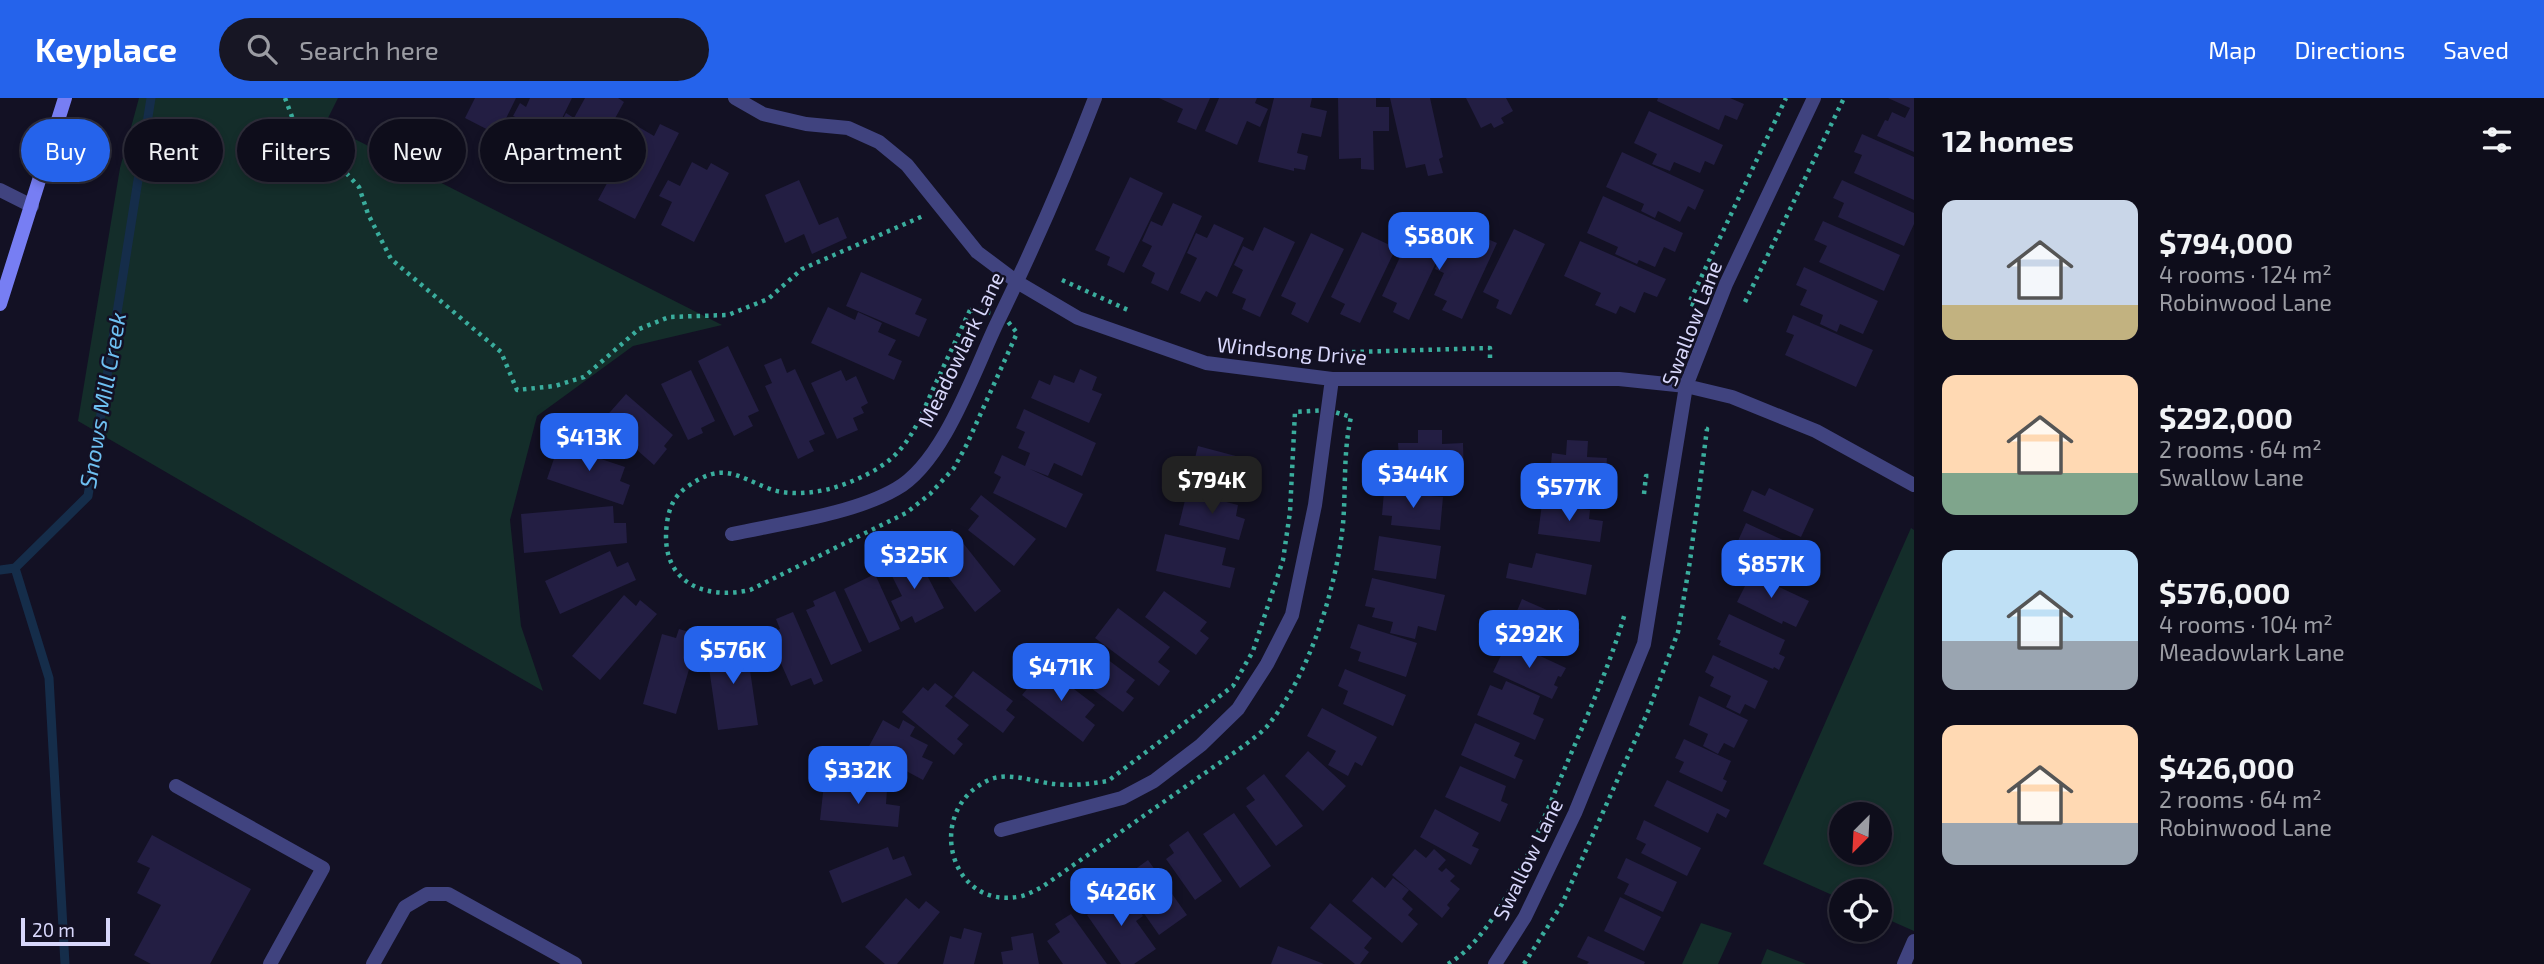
<!DOCTYPE html>
<html lang="en">
<head>
<meta charset="utf-8">
<style>
	:root { --surface:#0e0d1b; --page:#171624; --text:#f1f3f6; --muted:#9b9ca3; --line:#2e2d3a; --accent:#2563eb }
	body { margin:0; font-family:"Exo 2",sans-serif; background:var(--page); color:var(--text); height:100vh; display:flex; flex-direction:column; font-size:26px; white-space:nowrap }
	* { box-sizing:border-box; margin:0 }
	p { font-size:23px; color:var(--muted) }
	.icon { flex:none; width:38px; height:38px; fill:none; stroke:currentColor; stroke-width:2; stroke-linecap:round; stroke-linejoin:round }
	.map { position:relative; flex:1; overflow:hidden }
	.details { display:flex; flex-direction:column; background:var(--surface); width:630px }
	.details>* { flex:none }
	.top-card { position:absolute; left:21px; top:21px; width:665px; height:63px; display:flex; gap:14px }
	.needle { width:46px; rotate:204deg }
	.buttons { position:absolute; left:1829px; top:704px; display:grid; gap:14px }
	.buttons a { display:grid; place-items:center; width:63px; height:63px; border-radius:50%; background:var(--surface); box-shadow:0 4px 10px #0003,0 0 0 2px var(--line); font-size:35px }
	.scale { position:absolute; left:21px; bottom:18px; width:89px; box-sizing:border-box; padding-left:7px; border:4px solid #d8d7fb; border-top:0; font-size:19px; line-height:24px; white-space:nowrap; color:#d8d7fb; -webkit-text-stroke:5px #131124; paint-order:stroke }
	.price { position:absolute; translate:-50% -60px; padding:0 16px; border-radius:14px; background:var(--accent); color:#fff; font-size:23px; line-height:46px; filter:drop-shadow(0 2px 4px #0008) }
	.price::after { content:''; position:absolute; left:50%; top:42px; width:21px; height:16px; margin-left:-10px; background:inherit; clip-path:polygon(0 0,100% 0,50% 100%) }
	.price.on { background:#222; color:#fff }
	ul { padding:0; list-style:none }
	li { display:flex; align-items:center; gap:21px; height:175px; padding:0 28px }
	li span { display:grid; place-items:center; flex:none; width:196px; height:140px; border-radius:14px; color:#555 }
	li>.icon { margin-inline-start:auto }
	span .icon { width:84px; height:84px; fill:#fffc; stroke-width:1 }
	li b { font-size:30px }
	h2 { display:flex; justify-content:space-between; align-items:center; height:84px; padding:0 28px; font-size:30px }
	.tag { padding:0 24px; border-radius:32px; background:var(--surface); box-shadow:0 4px 10px #0003,0 0 0 2px var(--line); font-size:24px; line-height:63px }
	.tag.on { background:var(--accent); color:#fff }
	header { display:flex; align-items:center; gap:42px; box-sizing:border-box; height:98px; padding:0 35px; background:var(--accent); color:#fff }
	header strong { font-size:33px }
	nav { display:flex; gap:38px; margin-inline-start:auto; font-size:24px }
	.search { width:490px; height:63px; background:var(--page); display:flex; align-items:center; gap:18px; box-sizing:border-box; padding:0 24px; border-radius:38px; color:var(--muted); font-size:26px }
	main { display:flex; flex:1; min-height:0 }
	.map>svg:first-child { display:block }
</style>
</head>
<body>
<header>
<strong>Keyplace</strong>
<div class="search"><svg class="icon" aria-label="search" viewBox="0 0 24 24"><circle cx="10" cy="10" r="6"/><path d="M15 15l6 6"/></svg>Search here</div>
<nav><a>Map</a><a>Directions</a><a>Saved</a></nav>
</header>
<main>
<div class="map">
<svg width="1914" height="866" viewBox="0 0 1914 866">
	<rect width="100%" height="100%" fill="#131124"/>
	<path fill="#142d2a" fill-rule="evenodd" d="M139,0H338L325,26L722,227L633,248L537,318L510,422L521,528L543,593L78,323L120,70Z
		M1911,430L1914,432V833L1880,818V793H1841V801L1763,766ZM1841,716H1880V754H1841Z
		M1701,825L1732,835L1718,866H1682Z
		M1767,851L1806,866H1761Z"/>
	<g fill="none" stroke-linecap="round" stroke-linejoin="round">
		<path stroke="#152d4a" stroke-width="9" d="M0,472L15,470
			M65,866L49,580L15,470L88,398L151,0"/>
	</g>
	<path fill="#231e43" d="M475,0H516L498,37L465,20Z
		M530,0H572L541,63L507,46L520,21L513,18L520,5L526,9Z
		M585,0H618L624,4L585,75L554,58L567,35L558,30L566,15L574,20Z
		M1159,0H1210L1196,32L1177,24L1183,11Z
		M1219,0H1257L1255,5L1268,11L1260,29L1247,23L1237,47L1205,33Z
		M1274,0H1312L1310,9L1327,13L1321,39L1302,35L1297,55L1308,58L1305,72L1294,70V73L1258,64Z
		M1338,0H1376V9H1389V33H1373L1374,72L1361,71V60L1339,61Z
		M1390,0H1430L1443,59L1439,61L1443,75L1428,78L1425,66L1406,70Z
		M1466,0H1506L1513,13L1501,20L1504,25L1494,30L1491,25L1481,30Z
		M1658,0H1730L1744,6L1737,22L1725,17L1719,32L1657,3Z
		M1888,0H1914V54L1877,38L1885,22L1888,23L1892,14L1905,20L1910,10Z
		M1649,13L1723,47L1714,67L1705,63L1700,75L1674,64L1670,73L1652,66L1657,56L1634,45Z
		M660,26L679,35L635,121L598,102L620,61L605,53L612,40L627,48L637,28L654,38Z
		M1862,36L1914,59V102L1854,75L1862,57L1854,54Z
		M1622,54L1704,92L1695,112L1688,108L1680,124L1658,113L1655,120L1641,113L1644,106L1606,89Z
		M692,64L707,72L711,65L729,75L694,144L661,127L672,104L659,98L668,82L680,88Z
		M1130,79L1163,95L1124,175L1107,167L1110,159L1095,152Z
		M799,82L819,127L838,119L847,140L812,156L804,136L785,145L765,97Z
		M1842,82L1914,115V126L1904,148L1838,119L1844,105L1833,100Z
		M1603,98L1683,135L1675,154L1664,149L1655,169L1639,162L1637,166L1615,156L1618,149L1587,135Z
		M1173,105L1202,118L1168,193L1151,185L1155,175L1142,168L1152,148L1142,143L1151,123L1162,128Z
		M1823,123L1900,157L1884,193L1819,164L1827,148L1814,142Z
		M1214,126L1244,140L1217,199L1206,193L1200,204L1180,195L1197,160L1187,155L1196,135L1207,140Z
		M1264,129L1295,144L1260,219L1242,211L1246,201L1232,195L1243,172L1234,167L1243,148L1253,153Z
		M1464,131L1497,145L1462,221L1442,212L1447,203L1434,197L1444,175L1435,171L1441,154L1409,222L1393,214L1397,205L1382,198L1412,133L1454,153Z
		M1514,131L1545,146L1511,217L1496,210L1499,202L1483,194Z
		M1362,134L1396,150L1360,225L1340,216L1345,206L1331,199Z
		M1311,135L1344,151L1308,225L1291,216L1296,205L1281,198Z
		M1580,143L1666,181L1657,199L1644,194L1635,215L1620,208L1616,216L1595,207L1601,195L1564,178Z
		M1804,169L1878,203L1863,236L1840,226L1837,234L1820,226L1823,217L1800,207L1807,192L1796,187Z
		M861,174L922,201L915,216L927,221L919,239L846,208Z
		M828,209L855,222L858,214L882,225L878,234L896,242L888,257L902,263L894,282L811,245Z
		M1793,217L1873,252L1856,289L1785,257L1794,237L1786,234Z
		M728,248L759,313L748,318L753,328L734,338L698,263Z
		M781,260L787,275L795,271L825,336L809,343L814,353L798,361L765,288L772,285L764,267Z
		M1080,271L1097,279L1092,292L1102,296L1089,325L1031,300L1039,282L1050,287L1054,277L1074,285Z
		M691,272L715,323L701,330L703,335L688,342L661,286Z
		M841,272L846,283L856,278L868,305L861,309L864,315L853,320L858,332L837,341L811,285Z
		M626,296L673,337L664,348L667,351L654,367L603,322Z
		M1024,311L1096,345L1082,378L1054,365L1048,378L1030,371L1083,396L1066,430L993,395L1001,379L994,375L1002,357L1025,368L1030,355L1018,350L1025,334L1016,330Z
		M1418,332H1442V346L1463,345L1464,381L1385,382V360L1399,359L1398,345H1418Z
		M1567,342L1588,343L1587,359L1607,360L1604,394L1549,388L1552,355L1566,357Z
		M580,343L601,350L598,360L625,369L620,383L630,387L623,407L547,381L559,346L578,352Z
		M1198,348L1247,361L1243,375L1249,377L1244,394L1190,380Z
		M1769,390L1814,411L1801,439L1743,413L1752,392L1765,398Z
		M1187,394L1238,407L1236,418L1245,421L1239,442L1179,427Z
		M1384,394L1443,399L1440,432L1391,427L1392,418L1382,417Z
		M981,397L1036,441L1014,468L968,432L979,418L970,411Z
		M1542,406L1590,412L1589,421L1603,423L1600,444L1538,436Z
		M613,408L614,425H626L627,445L524,455L521,416Z
		M1746,425L1802,451L1789,480L1733,454Z
		M952,431L1001,493L975,514L932,458L941,451L936,444Z
		M1165,436L1226,450L1222,467L1235,470L1230,490L1156,473Z
		M1379,438L1441,448L1436,481L1374,472Z
		M610,453L617,469L628,464L636,482L560,516L545,483Z
		M915,454L944,510L915,525L912,518L901,524L891,503L902,498L891,476L897,473L893,465Z
		M1536,455L1592,467L1586,497L1506,480L1509,465L1532,470Z
		M1743,472L1809,503L1796,529L1783,523L1782,526L1737,504L1746,486L1738,482Z
		M875,476L900,531L869,545L844,491Z
		M1372,480L1445,497L1436,533L1418,528L1415,541L1390,535L1393,524L1372,519L1375,510L1365,508Z
		M835,493L862,553L831,567L806,512L815,508L813,503Z
		M1164,493L1207,524L1200,533L1209,540L1196,557L1145,519Z
		M624,497L636,508L640,502L657,516L600,582L572,558Z
		M1522,501L1556,516L1558,511L1569,516L1567,520L1579,525L1576,530L1580,531L1568,558L1509,532Z
		M1118,510L1170,549L1158,564L1170,573L1159,588L1095,540Z
		M793,514L823,583L814,587L811,580L791,588L768,536L780,531L776,521Z
		M1729,516L1785,542L1779,556L1785,559L1779,572L1774,569L1773,571L1719,547L1721,543L1717,541Z
		M1358,526L1417,545L1406,579L1358,563L1361,554L1350,550Z
		M679,531L699,537L676,616L643,606L662,536L676,540Z
		M745,538L758,627L718,632L707,556L725,554L724,541Z
		M1508,543L1566,570L1561,579L1558,578L1554,587L1558,589L1552,601L1493,574Z
		M1095,552L1135,582L1126,594L1134,600L1123,614L1075,578Z
		M1713,557L1768,583L1755,611L1745,606L1740,616L1726,609L1731,598L1710,588L1714,579L1705,574Z
		M1045,569L1095,607L1085,619L1095,627L1083,644L1022,597Z
		M1345,571L1406,597L1393,628L1343,606L1348,593L1338,588Z
		M973,573L1013,603L1006,612L1015,619L1003,635L954,598Z
		M1506,583L1540,598L1533,616L1544,621L1535,642L1477,617L1490,587L1502,592Z
		M935,585L953,599L945,608L969,627L957,641L963,646L954,657L902,614L923,589L928,593Z
		M1699,598L1748,622L1734,650L1724,645L1718,656L1703,648L1708,636L1689,627Z
		M1322,610L1377,639L1362,668L1355,664L1348,678L1328,667L1336,653L1307,638Z
		M883,622L899,631L903,622L915,629L910,638L928,647L922,659L933,664L923,682L867,652Z
		M1475,625L1520,645L1514,658L1523,662L1515,681L1461,657Z
		M1684,641L1731,663L1723,681L1727,683L1722,694L1679,674L1684,664L1675,660Z
		M1308,653L1346,688L1323,713L1285,678Z
		M1460,668L1506,688L1501,703L1508,706L1500,724L1445,699Z
		M1264,676L1303,728L1276,748L1246,708L1255,702L1246,690Z
		M1667,682L1730,712L1726,720L1717,715L1708,735L1654,708Z
		M824,686L887,692L886,706L900,708L898,729L820,722Z
		M1435,711L1479,735L1472,748L1479,751L1471,767L1420,739Z
		M1234,715L1271,768L1240,790L1203,736Z
		M1644,722L1701,750L1687,778L1641,755L1646,746L1636,741Z
		M1188,733L1222,783L1195,802L1166,761L1174,755L1169,747Z
		M152,737L251,791L210,866H151L134,857L161,807L137,795L150,770L137,764Z
		M888,749L893,762L904,758L912,777L842,805L829,773Z
		M1415,751L1426,760L1434,751L1446,762L1438,771L1442,774L1446,770L1455,778L1450,783L1460,791L1447,807L1450,810L1442,820L1392,777Z
		M1626,760L1677,784L1663,814L1624,796L1629,786L1617,780Z
		M1148,762L1187,817L1159,837L1127,791L1141,782L1134,772Z
		M1372,779L1385,790L1393,780L1409,792L1402,801L1413,811L1408,817L1418,826L1402,845L1352,803Z
		M1110,790L1121,807L1131,800L1143,818L1136,823L1156,851L1134,866H1121L1087,817L1101,808L1095,800Z
		M1620,799L1661,819L1644,853L1604,833Z
		M906,800L919,811L926,803L940,814L897,866H885L865,849Z
		M1330,805L1372,840L1364,850L1369,854L1360,866H1355L1310,830Z
		M1071,816L1107,866H1063L1047,843L1060,834L1055,826Z
		M964,830L982,835L974,866H943L950,838L961,841Z
		M1033,835L1039,866H1003L1001,854L1013,852L1011,839Z
		M1588,838L1645,864L1644,866H1587L1589,864L1577,859Z
		M1278,848L1324,866H1271Z"/>
	<g fill="none" stroke-linecap="round" stroke-linejoin="round">
		<path stroke="#3aad9d" stroke-width="4.5" stroke-dasharray="3.5 5" stroke-linecap="butt" d="M285,0L300,40L316,56L337,65L359,89L368,116L391,161L501,254L517,292L555,288L584,279L639,231L669,219L728,217L768,201L802,171L923,118
			M1062,182L1128,212
			M1745,204L1844,0
			M1694,207L1689,205L1786,0
			M970,212L1002,216L1017,235L967,346L954,370L930,396L906,415L750,492C700,503 659,481 667,425C669,410 674,398 687,389C723,363 736,378 770,391C790,398 814,395 833,390C855,383 878,373 894,358C914,339 923,313 934,289C946,263 958,238 970,212Z
			M1318,255L1490,250V262
			M1328,312L1351,319C1343,354 1346,391 1343,426C1336,491 1310,575 1269,626C1263,634 1253,640 1245,647L1042,789C1036,792 1029,796 1022,798C949,815 922,710 991,681C1010,674 1035,684 1054,686C1072,688 1090,686 1108,683L1233,588L1253,553L1283,462L1290,414L1295,314Z
			M1644,396L1646,378H1650
			M1448,866C1503,834 1542,723 1567,665C1588,616 1610,567 1625,515
			M1524,866L1562,806L1649,611L1678,534L1690,463L1707,331L1701,330"/>
		<path stroke="#40437f" stroke-width="14" d="M176,688L323,770L270,866
			M373,866L405,809L427,796H448L575,866"/>
		<path stroke="#40437f" stroke-width="14" d="M735,0L763,16L806,26L848,30L879,44L907,67L977,154L1017,184L1078,220L1206,265L1332,281H1619L1686,288L1732,299L1816,333L1914,387
			M0,92L32,108
			M732,436C782,425 853,416 896,391C944,364 974,273 997,225C1033,151 1066,76 1095,0
			M1001,732L1122,700L1154,683L1201,647L1238,611L1267,566L1292,517L1315,407L1332,281
			M1495,866L1525,819L1575,715L1644,546L1686,288L1726,186L1814,0
			M1904,866L1914,843"/>
		<path stroke="#777ef3" stroke-width="14" d="M0,206L65,0"/>
	</g>
	<g text-anchor="middle" dominant-baseline="central" stroke-width="5" stroke-linejoin="round" paint-order="stroke">
		<g font-size="21" fill="#d8d7fb" stroke="#131124">
			<text transform="translate(1691 225) rotate(-69)">Swallow Lane</text>
			<text transform="translate(960 251) rotate(-64)">Meadowlark Lane</text>
			<text transform="translate(1292 252) rotate(5)">Windsong Drive</text>
			<text transform="translate(1527 761) rotate(-64)">Swallow Lane</text>
		</g>
		<g font-size="23" font-style="italic" fill="#6ec0f2" stroke="#131124">
			<text transform="translate(102 302) rotate(-80)">Snows Mill Creek</text>
		</g>
	</g>
</svg>
<div class="buttons">
<a><svg class="needle" viewBox="-14 -14 28 28"><path d="M0-13l5 13h-10z" fill="#e53935"/><path d="M0 13l5-13h-10z" fill="#9b9ca3"/></svg></a>
<a><svg class="icon" aria-label="locate" viewBox="0 0 24 24"><circle cx="12" cy="12" r="6"/><path d="M12 2v4M12 18v4M2 12h4M18 12h4"/></svg></a>
</div>
<div class="scale">20 m</div>
<b class="price" style="left:1439px;top:174px">$580K</b>
<b class="price" style="left:589px;top:375px">$413K</b>
<b class="price" style="left:1413px;top:412px">$344K</b>
<b class="price on" style="left:1212px;top:418px">$794K</b>
<b class="price" style="left:1569px;top:425px">$577K</b>
<b class="price" style="left:914px;top:493px">$325K</b>
<b class="price" style="left:1771px;top:502px">$857K</b>
<b class="price" style="left:1529px;top:572px">$292K</b>
<b class="price" style="left:733px;top:588px">$576K</b>
<b class="price" style="left:1061px;top:605px">$471K</b>
<b class="price" style="left:858px;top:708px">$332K</b>
<b class="price" style="left:1121px;top:830px">$426K</b>
<div class="top-card">
<a class="tag on">Buy</a>
<a class="tag">Rent</a>
<a class="tag">Filters</a>
<a class="tag">New</a>
<a class="tag">Apartment</a>
</div>
</div>
<section class="details">
<h2>12 homes<svg class="icon" aria-label="filters" viewBox="0 0 24 24"><path d="M4 7h16M4 17h16"/><circle cx="9" cy="7" r="2"/><circle cx="15" cy="17" r="2"/></svg></h2>
<ul>
<li><span style="background:linear-gradient(#c9d6e8 75%,#c2b280 0)"><svg class="icon" aria-label="home" viewBox="0 0 24 24"><path d="M3 11l9-7 9 7M6 9v11h12V9"/></svg></span><div><b>$794,000</b><p>4 rooms · 124 m²</p><p>Robinwood Lane</p></div></li>
<li><span style="background:linear-gradient(#ffd9b3 70%,#7fa58c 0)"><svg class="icon" aria-label="home" viewBox="0 0 24 24"><path d="M3 11l9-7 9 7M6 9v11h12V9"/></svg></span><div><b>$292,000</b><p>2 rooms · 64 m²</p><p>Swallow Lane</p></div></li>
<li><span style="background:linear-gradient(#bfe0f5 65%,#9aa5b1 0)"><svg class="icon" aria-label="home" viewBox="0 0 24 24"><path d="M3 11l9-7 9 7M6 9v11h12V9"/></svg></span><div><b>$576,000</b><p>4 rooms · 104 m²</p><p>Meadowlark Lane</p></div></li>
<li><span style="background:linear-gradient(#ffd9b3 70%,#9aa5b1 0)"><svg class="icon" aria-label="home" viewBox="0 0 24 24"><path d="M3 11l9-7 9 7M6 9v11h12V9"/></svg></span><div><b>$426,000</b><p>2 rooms · 64 m²</p><p>Robinwood Lane</p></div></li>
</ul>
</section>
</main>
</body>
</html>
